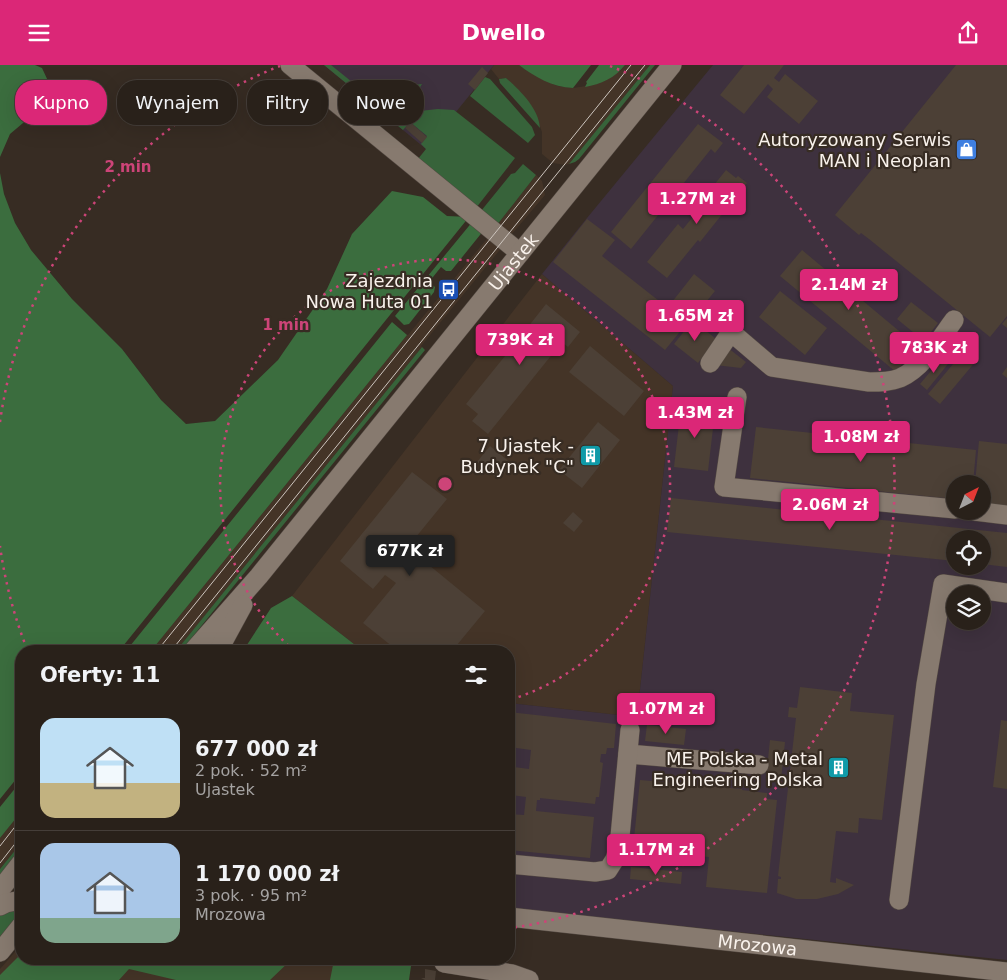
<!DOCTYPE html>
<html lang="pl">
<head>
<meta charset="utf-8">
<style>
	:root { --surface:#29211a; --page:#312923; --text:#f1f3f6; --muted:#a5a3a2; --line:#453e39; --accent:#db2777 }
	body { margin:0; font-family:"DejaVu Sans",sans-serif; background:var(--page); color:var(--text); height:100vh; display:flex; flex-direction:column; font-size:19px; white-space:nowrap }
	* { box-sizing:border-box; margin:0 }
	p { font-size:16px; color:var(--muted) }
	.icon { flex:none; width:28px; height:28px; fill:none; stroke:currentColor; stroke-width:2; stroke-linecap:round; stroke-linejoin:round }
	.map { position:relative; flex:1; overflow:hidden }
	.sheet { position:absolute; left:15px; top:580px; width:500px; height:320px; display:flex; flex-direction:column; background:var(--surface); border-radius:20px; box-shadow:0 5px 20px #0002,0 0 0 1px var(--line) }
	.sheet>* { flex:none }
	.guide { position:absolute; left:15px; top:15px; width:500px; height:45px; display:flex; gap:10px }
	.needle { width:32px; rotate:42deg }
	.tools { position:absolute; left:946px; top:410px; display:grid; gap:10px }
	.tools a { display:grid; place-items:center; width:45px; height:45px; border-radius:50%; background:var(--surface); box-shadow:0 5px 20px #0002,0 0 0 1px var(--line); font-size:25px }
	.price { position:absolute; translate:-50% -42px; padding:0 11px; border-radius:5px; background:var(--accent); color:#fff; font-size:16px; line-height:32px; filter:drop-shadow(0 1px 2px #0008) }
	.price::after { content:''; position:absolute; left:50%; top:30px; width:15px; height:11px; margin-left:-8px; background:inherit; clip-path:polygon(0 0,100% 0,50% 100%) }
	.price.active { background:#222; color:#fff }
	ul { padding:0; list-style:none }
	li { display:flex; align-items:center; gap:15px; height:125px; padding:0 25px }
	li+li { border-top:1px solid var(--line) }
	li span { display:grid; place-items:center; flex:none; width:140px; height:100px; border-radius:15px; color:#555 }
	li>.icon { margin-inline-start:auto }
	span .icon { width:60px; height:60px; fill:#fffc; stroke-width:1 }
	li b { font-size:21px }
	h2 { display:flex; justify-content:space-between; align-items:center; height:60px; padding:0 25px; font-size:21px }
	.tag { padding:0 18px; border-radius:20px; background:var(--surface); box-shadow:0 5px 20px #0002,0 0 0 1px var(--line); font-size:18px; line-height:45px }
	.tag.active { background:var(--accent); color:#fff }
	header { display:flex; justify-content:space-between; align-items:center; height:65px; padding:0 25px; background:var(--accent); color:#fff; font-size:22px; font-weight:700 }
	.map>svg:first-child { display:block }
</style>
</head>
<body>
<header><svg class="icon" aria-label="menu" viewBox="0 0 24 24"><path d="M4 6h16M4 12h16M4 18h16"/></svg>Dwello<svg class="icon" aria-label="share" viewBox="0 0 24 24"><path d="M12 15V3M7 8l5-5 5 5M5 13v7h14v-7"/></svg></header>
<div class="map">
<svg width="1007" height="915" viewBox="0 0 1007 915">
	<rect width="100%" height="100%" fill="#372c23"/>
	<path fill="#443427" d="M494,0H519L541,14L558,21L573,23L593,20L604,16L621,5L625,0H650L569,99L565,100L553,98L542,89V67L537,53L524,31L506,13L499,14L491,4Z
		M536,110L542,116L545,130L511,170L497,160Z
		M490,170L503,181L421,281L422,282L176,586H151L407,270H408Z
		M542,209L673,321L637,652L509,638V586H363L292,531Z
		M21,747V778L0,804V773Z
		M21,880V894H369L367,915H0V904Z"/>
	<path fill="#3e313e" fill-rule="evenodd" d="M324,0H494L426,84Z
		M713,0H1007V895L509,843V638L637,652L673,321L542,209L587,153ZM955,419H982V446H955ZM955,474H982V501H955ZM955,529H982V556H955Z"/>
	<path fill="#37633a" d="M324,0H331L388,46L401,48L438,44L454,45L515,93L476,143L418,94L426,84L421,79L427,71L410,57L403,65Z
		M650,0H655L579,94L575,97L569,99Z
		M485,12L490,14L532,62L535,70L528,78L470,31Z
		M506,13C520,25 539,44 540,63L500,18L499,14Z
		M422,19L419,24C409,28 399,29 390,23Z
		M523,99L536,110L497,160L481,146L511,109L515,108Z
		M422,282L425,285L181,586H176Z
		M21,778V784L0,810V804Z
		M21,841V850L0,876V847Z"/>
	<path fill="#3b6d3e" d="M0,0H35L42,3L55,31L10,69L0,92Z
		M519,0H591L573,23C552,22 535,12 519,0Z
		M599,0H625C615,13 601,19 585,22L587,18L586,17Z
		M0,108L4,129L15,158L31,185L72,234L122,284L161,335L186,359L215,356L278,295L327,224L352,169L392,126L423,132L447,151L469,152L119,586H21V708L0,734Z
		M473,156L484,165L451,206H446L441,202L429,217L435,222L434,227L409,259L404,260L395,251Z
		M392,257L407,270L151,586H126Z
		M292,531L363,586H243L271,543Z
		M21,716V747L0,773V742Z
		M21,889V894H292L270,915H176L129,904L119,915H0V910Z
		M335,894H412L409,915H330L334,895Z"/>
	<path fill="#4c4036" d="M744,0H784L774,13L779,17L785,9L818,36L799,59L767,32L773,24L768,19L744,49L720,30Z
		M956,0H1007V251L990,272L869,174L861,168L859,170L835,150Z
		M482,2L488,8L475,25L468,19Z
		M410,57L427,72L422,78L405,63Z
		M698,59L723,78L715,88L711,84L631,184L611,167Z
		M726,105L736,113L738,111L747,118L700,177L698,175L667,213L647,197L678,159L683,164L717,122L714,120Z
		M587,154L615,175L602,191L687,258L665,285L553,197Z
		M802,185L917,281L896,307L780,211Z
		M694,209L715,226L692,254L672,237Z
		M780,226L827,263L805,290L759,252Z
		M911,237L938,258L924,276L897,254Z
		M546,239L580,267L568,282L562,277L488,369L472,356L478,349L466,339L505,291L501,287L513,272L517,276Z
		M1007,253V263L1002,259Z
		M693,255L716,274L698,298L674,279Z
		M590,281L644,326L624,351L569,307Z
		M728,283L746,297L741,303L715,300Z
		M964,286L976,296L940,339L928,329Z
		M942,293L948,299L927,325L920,319Z
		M1007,302V313L1002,309Z
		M681,343L715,346L708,406L674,402Z
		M598,357L620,375L582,423L559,405Z
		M756,362L976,385L973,419H955V434L750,413Z
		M979,376L1007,379V442L982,440V419H975Z
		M490,381L512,399L499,415L477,397Z
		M412,407L447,434L398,494L409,502L418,491L485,546L452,586H398L363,558L396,518L385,510L373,524L340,496Z
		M671,433L1007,468V502L982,499V474H955V496L667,467Z
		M573,447L583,456L574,467L563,458Z
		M800,622L852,628L850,646L894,650L882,755L859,753L858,768L836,766L830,817L836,818V813L854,820L838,829L817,834H796L777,828L778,814H781V812L778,811L796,653L788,652L789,642L797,643Z
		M509,647L616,659L614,683H607L606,689H601L600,697L603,698L599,732H596L595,739L540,733V735H537L536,746L594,752L590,793L509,785V749L524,750L526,732L511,730L514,702L529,704L531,685L509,682Z
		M1001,655L1007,656V724L993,722Z
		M647,660L686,664L684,680L645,676Z
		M770,675L785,677L781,715L766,713Z
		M640,715L742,724V725L767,728V734L777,735L767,828L706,822L709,792L633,784Z
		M631,802L682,807L681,819L630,814Z
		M425,904L436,906L435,915H425L421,913H425Z"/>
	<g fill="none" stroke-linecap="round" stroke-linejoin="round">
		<defs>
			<g id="minor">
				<path d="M290,0L520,188"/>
				<path d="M710,298L731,267L772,302L869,317C880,317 890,317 900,313C923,303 940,274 954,255"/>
				<path d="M737,332L724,422L955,444"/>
				<path d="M974,446L1007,450"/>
				<path id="s1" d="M193,586L259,511L672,0"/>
				<path d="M218,586L243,540"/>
				<path d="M628,689L759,700"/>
				<path d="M509,799L595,807L608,805L615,794L619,782L630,665"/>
				<path d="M0,825L21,798"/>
				<path d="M899,835L926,619L943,519L1007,528"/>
				<path d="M0,841L6,838L21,835"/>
				<path id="s2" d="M509,852L1007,907"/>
				<path d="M0,887L21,861"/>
				<path d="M444,898L512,909L529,915"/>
			</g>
		</defs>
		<use href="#minor" stroke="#534942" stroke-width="20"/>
		<use href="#minor" stroke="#877a6f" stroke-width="19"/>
		<path stroke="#cdc5be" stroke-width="1" d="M157,586L631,0
			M171,586L645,0
			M0,781L21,754
			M0,798L21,771"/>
	</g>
	<g fill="none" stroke="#cd4478" stroke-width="2.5" stroke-dasharray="2.5 5">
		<path d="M294 586A225 225 0 1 1 509 635"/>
		<path d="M27 584A449 449 0 0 1 0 481M0 357A449 449 0 0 1 280 1M610 1A449 449 0 0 1 511 863"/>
	</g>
	<defs>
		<symbol id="shop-square" viewBox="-11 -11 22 22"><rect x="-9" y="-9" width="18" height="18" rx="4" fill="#3f7fe0" stroke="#372c23"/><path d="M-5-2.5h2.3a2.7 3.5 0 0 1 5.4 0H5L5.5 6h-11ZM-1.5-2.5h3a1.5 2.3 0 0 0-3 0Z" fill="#fff"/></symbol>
		<symbol id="bus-square" viewBox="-11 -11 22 22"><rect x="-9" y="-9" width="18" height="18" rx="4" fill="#1a4fb4" stroke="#372c23"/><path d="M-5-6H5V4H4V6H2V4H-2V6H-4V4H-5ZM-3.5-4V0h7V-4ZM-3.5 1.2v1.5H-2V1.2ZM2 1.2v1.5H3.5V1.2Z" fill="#fff"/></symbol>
		<symbol id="building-square" viewBox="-11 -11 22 22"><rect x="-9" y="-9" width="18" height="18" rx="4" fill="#0f9aa8" stroke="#372c23"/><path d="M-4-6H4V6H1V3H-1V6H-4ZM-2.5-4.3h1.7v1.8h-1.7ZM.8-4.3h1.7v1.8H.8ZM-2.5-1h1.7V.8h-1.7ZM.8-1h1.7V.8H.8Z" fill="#fff"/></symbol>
	</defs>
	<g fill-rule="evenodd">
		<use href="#shop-square" x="954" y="72" width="25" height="25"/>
		<use href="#bus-square" x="436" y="212" width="25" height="25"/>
		<use href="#building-square" x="578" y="378" width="25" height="25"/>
		<use href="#building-square" x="826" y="690" width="25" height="25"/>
	</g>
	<g text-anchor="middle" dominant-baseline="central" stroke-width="4.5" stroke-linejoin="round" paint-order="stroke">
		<g font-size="18" fill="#f9f2ec" stroke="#372c23" text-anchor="end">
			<text x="951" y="74">Autoryzowany Serwis<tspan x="951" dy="21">MAN i Neoplan</tspan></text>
			<text x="433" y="215">Zajezdnia<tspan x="433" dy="21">Nowa Huta 01</tspan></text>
			<text x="574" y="380">7 Ujastek -<tspan x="574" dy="21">Budynek "C"</tspan></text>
			<text x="823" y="693">ME Polska - Metal<tspan x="823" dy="21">Engineering Polska</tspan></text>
		</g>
		<g font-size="18" fill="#f9f2ec" stroke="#372c23">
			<text stroke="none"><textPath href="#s1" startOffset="504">Ujastek</textPath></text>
			<text stroke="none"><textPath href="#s2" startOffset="250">Mrozowa</textPath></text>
		</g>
	</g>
	<circle cx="445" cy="419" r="8" fill="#cd4478" stroke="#372c23" stroke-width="2.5"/>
	<g font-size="15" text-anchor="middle" font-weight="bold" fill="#cd4478" stroke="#372c23" stroke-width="4.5" stroke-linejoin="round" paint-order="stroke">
		<text x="128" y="107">2 min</text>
		<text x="286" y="265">1 min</text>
	</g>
</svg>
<div class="tools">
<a><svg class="needle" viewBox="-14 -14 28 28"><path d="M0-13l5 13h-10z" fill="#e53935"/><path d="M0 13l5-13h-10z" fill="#a5a3a2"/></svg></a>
<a><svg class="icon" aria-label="locate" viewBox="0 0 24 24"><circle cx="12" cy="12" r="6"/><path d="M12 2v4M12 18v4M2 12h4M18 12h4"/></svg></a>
<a><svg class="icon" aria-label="layers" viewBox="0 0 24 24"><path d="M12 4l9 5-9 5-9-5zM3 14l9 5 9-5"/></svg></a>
</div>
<b class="price" style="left:697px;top:160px">1.27M zł</b>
<b class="price" style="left:849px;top:246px">2.14M zł</b>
<b class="price" style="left:695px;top:277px">1.65M zł</b>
<b class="price" style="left:520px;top:301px">739K zł</b>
<b class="price" style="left:934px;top:309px">783K zł</b>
<b class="price" style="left:695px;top:374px">1.43M zł</b>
<b class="price" style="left:861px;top:398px">1.08M zł</b>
<b class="price" style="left:830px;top:466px">2.06M zł</b>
<b class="price active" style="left:410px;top:512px">677K zł</b>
<b class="price" style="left:666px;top:670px">1.07M zł</b>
<b class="price" style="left:656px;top:811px">1.17M zł</b>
<div class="guide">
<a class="tag active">Kupno</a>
<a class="tag">Wynajem</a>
<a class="tag">Filtry</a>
<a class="tag">Nowe</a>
</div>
<section class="sheet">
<h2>Oferty: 11<svg class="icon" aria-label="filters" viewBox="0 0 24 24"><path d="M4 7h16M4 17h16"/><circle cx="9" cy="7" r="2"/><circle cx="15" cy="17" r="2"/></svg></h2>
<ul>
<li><span style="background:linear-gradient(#bfe0f5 65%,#c2b280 0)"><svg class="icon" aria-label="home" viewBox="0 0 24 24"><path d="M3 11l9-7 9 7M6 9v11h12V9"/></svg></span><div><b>677 000 zł</b><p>2 pok. · 52 m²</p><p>Ujastek</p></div></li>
<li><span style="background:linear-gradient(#a9c7e8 75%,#7fa58c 0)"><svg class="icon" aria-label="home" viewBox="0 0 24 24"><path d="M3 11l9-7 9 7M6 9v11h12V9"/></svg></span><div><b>1 170 000 zł</b><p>3 pok. · 95 m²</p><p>Mrozowa</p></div></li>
</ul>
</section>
</div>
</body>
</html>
